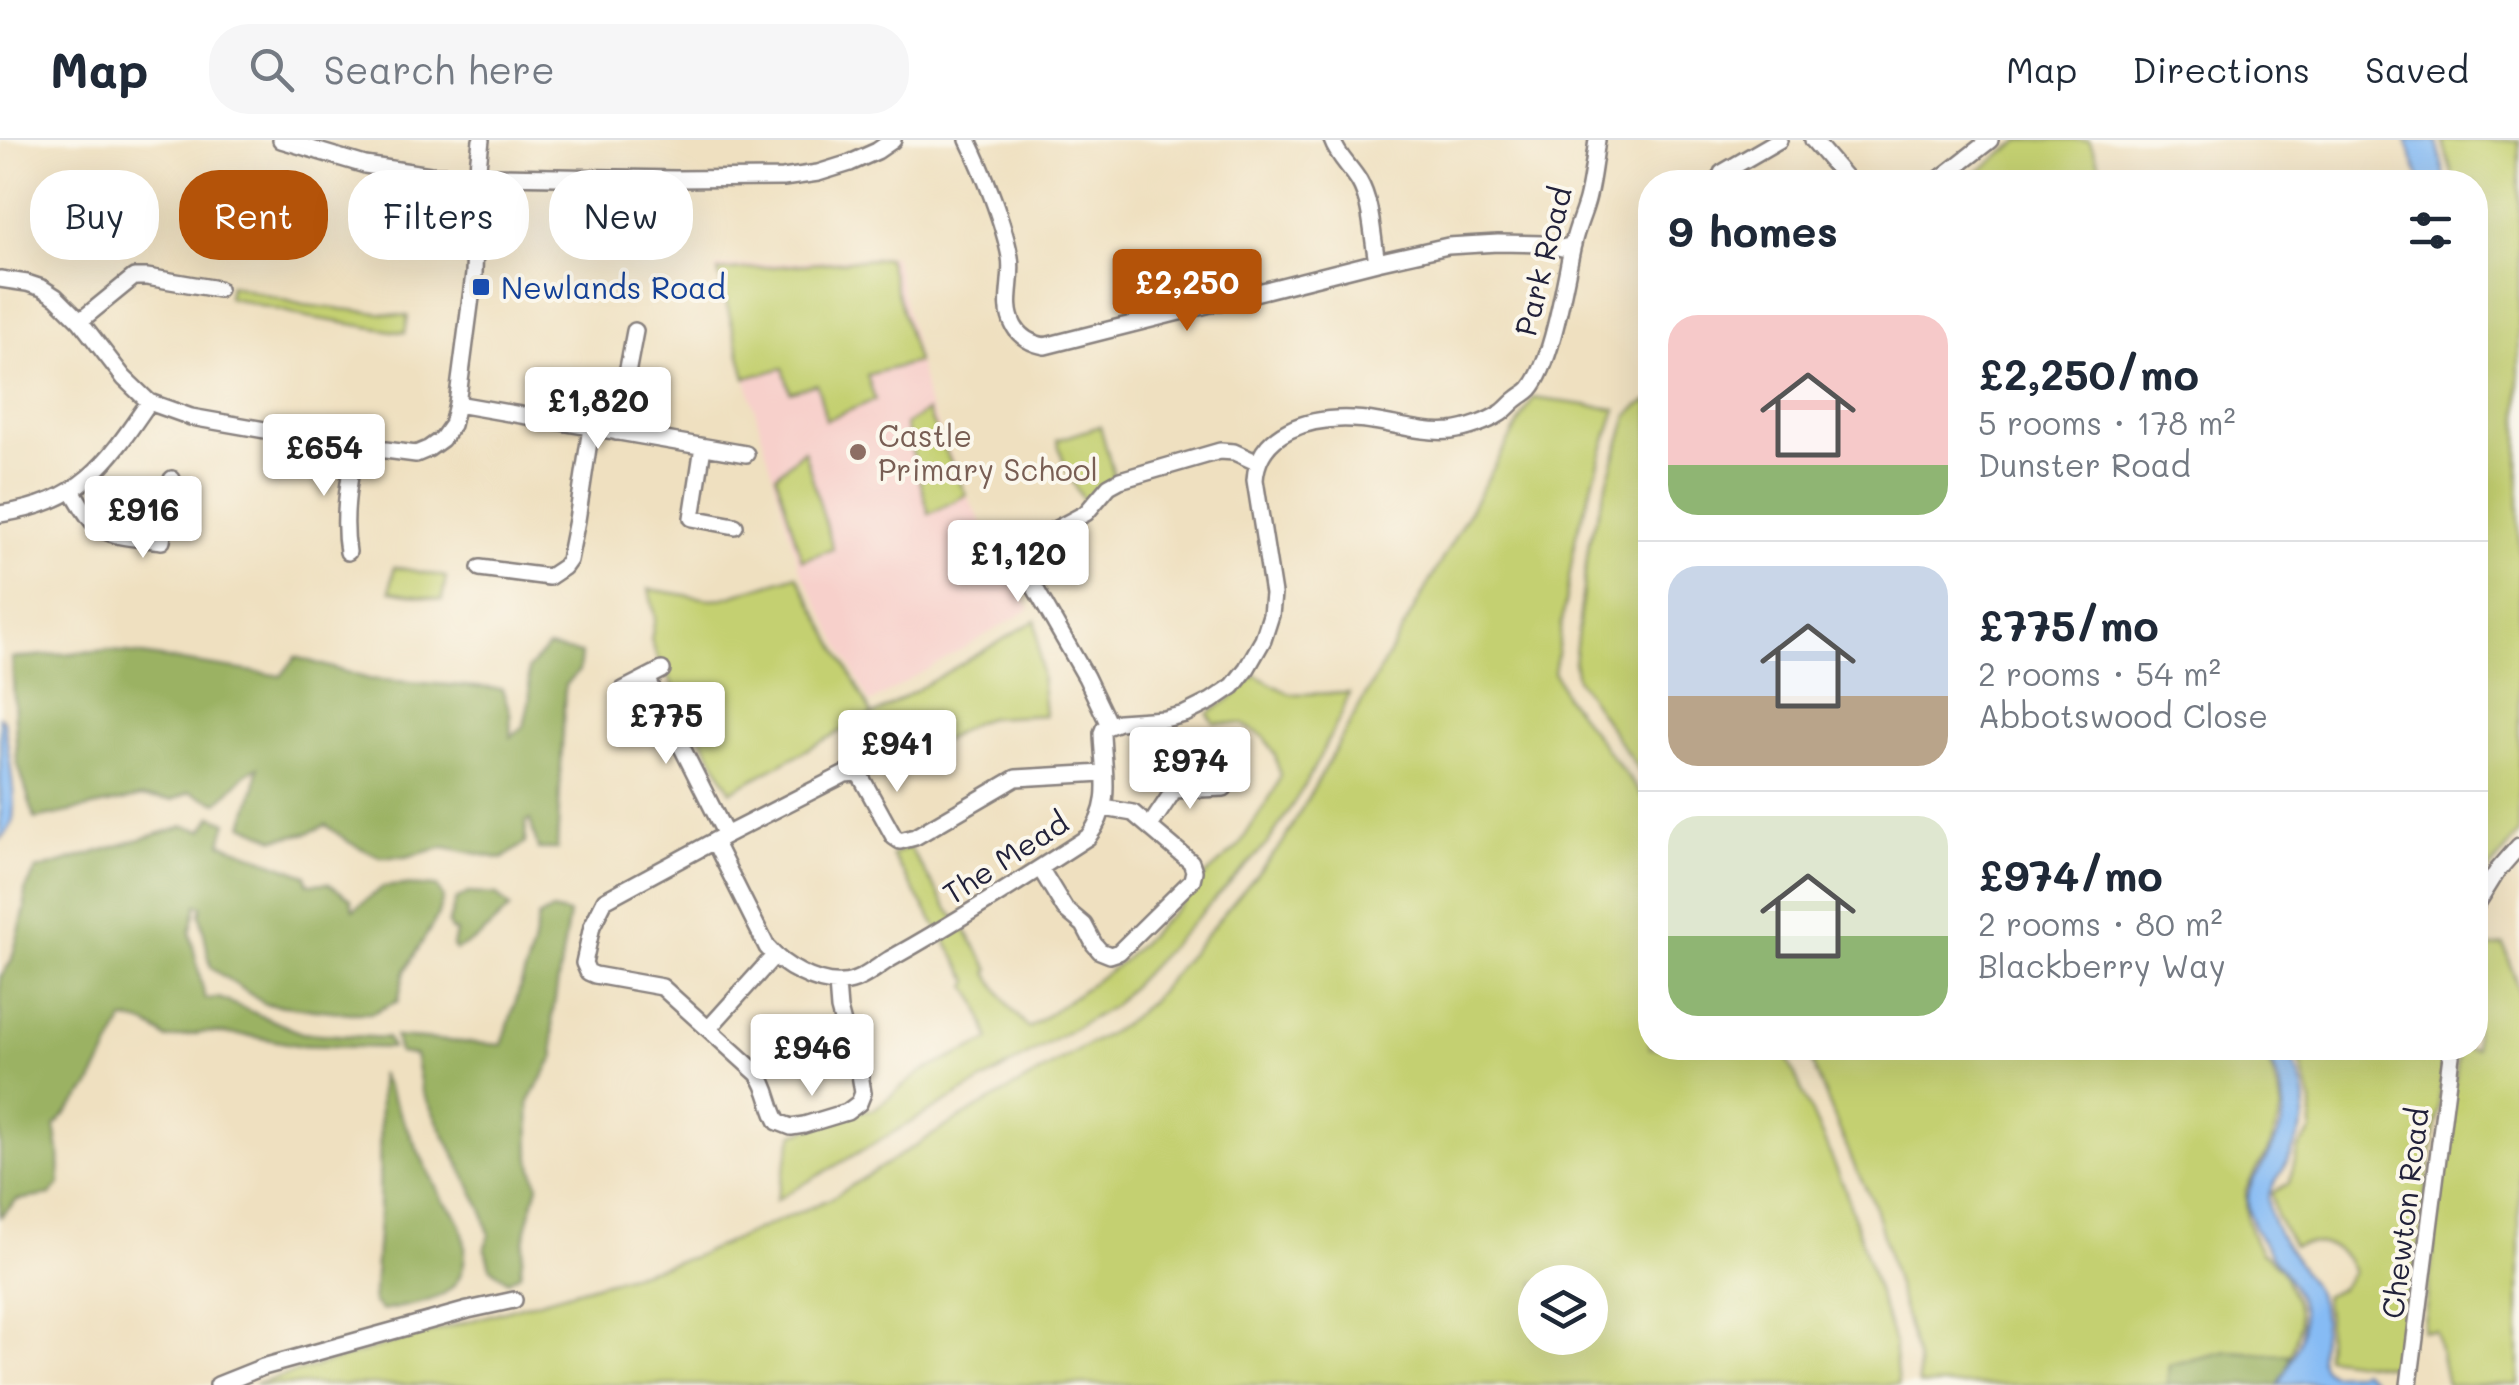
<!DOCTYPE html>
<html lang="en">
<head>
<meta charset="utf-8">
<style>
	:root { --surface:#fff; --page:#f6f6f7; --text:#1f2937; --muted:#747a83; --line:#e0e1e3; --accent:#b45309 }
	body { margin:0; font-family:Mali,sans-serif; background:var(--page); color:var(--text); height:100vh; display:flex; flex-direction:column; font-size:38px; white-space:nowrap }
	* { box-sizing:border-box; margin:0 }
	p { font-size:32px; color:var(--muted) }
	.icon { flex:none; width:55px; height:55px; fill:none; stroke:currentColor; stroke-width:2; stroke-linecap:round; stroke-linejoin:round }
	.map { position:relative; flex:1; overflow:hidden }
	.sheet { position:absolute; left:1638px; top:30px; width:850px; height:890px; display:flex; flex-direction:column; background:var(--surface); border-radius:40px; box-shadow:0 10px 40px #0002 }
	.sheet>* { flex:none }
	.guide { position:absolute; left:30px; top:30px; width:950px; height:90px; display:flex; gap:20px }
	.tools { position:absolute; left:1518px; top:1125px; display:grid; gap:20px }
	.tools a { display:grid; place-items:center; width:90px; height:90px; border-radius:50%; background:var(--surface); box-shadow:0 10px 40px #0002; font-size:50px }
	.price { position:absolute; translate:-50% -85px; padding:0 22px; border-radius:10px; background:#fff; color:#222; font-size:32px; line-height:65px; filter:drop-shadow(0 2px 5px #0008) }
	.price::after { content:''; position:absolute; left:50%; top:60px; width:30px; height:22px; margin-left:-15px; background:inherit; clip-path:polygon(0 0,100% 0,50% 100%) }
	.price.on { background:var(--accent); color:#fff }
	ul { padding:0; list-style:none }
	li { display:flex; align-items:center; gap:30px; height:250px; padding:0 30px }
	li+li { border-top:2px solid var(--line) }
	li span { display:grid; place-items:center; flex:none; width:280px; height:200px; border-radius:30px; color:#555 }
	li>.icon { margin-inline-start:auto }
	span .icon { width:120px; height:120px; fill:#fffc; stroke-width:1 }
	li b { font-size:42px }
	h2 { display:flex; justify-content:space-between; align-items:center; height:120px; padding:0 30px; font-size:42px }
	.chip { padding:0 35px; border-radius:40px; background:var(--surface); box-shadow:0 10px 40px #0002; font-size:35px; line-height:90px }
	.chip.on { background:var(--accent); color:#fff }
	header { display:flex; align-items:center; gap:60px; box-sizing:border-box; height:140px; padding:0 50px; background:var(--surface); border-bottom:2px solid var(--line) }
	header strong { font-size:48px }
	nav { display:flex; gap:55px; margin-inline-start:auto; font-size:35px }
	.search { width:700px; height:90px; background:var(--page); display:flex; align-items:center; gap:25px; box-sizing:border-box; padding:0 35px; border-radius:40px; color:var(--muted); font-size:38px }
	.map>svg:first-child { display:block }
</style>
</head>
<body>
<header>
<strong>Map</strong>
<div class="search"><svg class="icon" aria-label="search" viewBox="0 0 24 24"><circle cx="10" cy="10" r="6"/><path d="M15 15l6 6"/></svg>Search here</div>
<nav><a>Map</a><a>Directions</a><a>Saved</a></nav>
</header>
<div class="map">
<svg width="2519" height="1245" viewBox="0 0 2519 1245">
	<rect width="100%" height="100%" fill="#fbf7ec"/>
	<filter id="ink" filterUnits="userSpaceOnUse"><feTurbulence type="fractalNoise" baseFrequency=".01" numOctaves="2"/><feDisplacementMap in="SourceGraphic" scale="20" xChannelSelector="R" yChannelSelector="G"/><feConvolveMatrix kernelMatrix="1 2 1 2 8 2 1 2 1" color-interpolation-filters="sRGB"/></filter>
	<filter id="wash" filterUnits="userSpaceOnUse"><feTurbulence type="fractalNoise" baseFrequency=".0048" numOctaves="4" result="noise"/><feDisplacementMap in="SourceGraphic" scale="40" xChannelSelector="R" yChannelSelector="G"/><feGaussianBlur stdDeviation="2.25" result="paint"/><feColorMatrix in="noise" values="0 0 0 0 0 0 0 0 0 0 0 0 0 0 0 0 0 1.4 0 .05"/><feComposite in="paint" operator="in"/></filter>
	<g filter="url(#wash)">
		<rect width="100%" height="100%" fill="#efe0c0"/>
		<path fill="#f7d0cb" d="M894,116L928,263L970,361L1030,469L870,563L799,427L715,127Z"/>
		<path fill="#c4d071" stroke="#737956" stroke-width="2.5" fill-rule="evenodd" d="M2021,0H2089L2107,42H1965Z
			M2442,0H2519V694L2482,739L2475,751V377L2484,344L2481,318L2475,314V115L2478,114L2475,106V42H2455Z
			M887,118L917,222L867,235L875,260L826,280L817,244L790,252L783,228L746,238L718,131Z
			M230,145L303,165L408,176L405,193L307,177L228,157Z
			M1533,258L1616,269L1576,395L1554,532L1565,556L1650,666V908H1783L1844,1046L1894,1203L1898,1245H254L393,1203L693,1117L830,1059L945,987L1121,886L1149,863L1282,704ZM1535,1142H1590V1198H1535Z
			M1650,260V647L1577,539L1574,522L1589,401L1628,276L1639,265Z
			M927,271L966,355L929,374L905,285Z
			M1100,286L1114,336L1086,365L1066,330L1057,300Z
			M804,310L833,409L802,420L776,335Z
			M394,427L446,437L442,460L390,451Z
			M797,435L872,574L731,651L656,514L651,500L655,478L649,449L710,459L724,458Z
			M1036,480L1045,575L989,578L976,582L889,632L862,582Z
			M1255,535L1290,554L1349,553L1342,573L1305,645L1268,703L1113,866L776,1060L794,994L862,970H873L921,932L990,900L978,864L967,847L970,841L892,715L909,707L949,771L963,786L990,830L987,832L1010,868L1029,888L1123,821L1189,756L1199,741L1238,707L1274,651L1280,636L1275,615L1264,597L1242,584L1214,583L1208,574L1234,556Z
			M2504,805L2519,852V940L2512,942L2519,971V1245H2447L2436,1191H2423L2459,908H2475V810Z
			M1806,908H2265L2280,958L2282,971L2268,1013L2256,1029L2246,1050V1061L2247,1079L2255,1102L2261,1113L2268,1116L2282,1131L2296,1162L2300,1184L2291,1215L2227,1211L2169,1225L2167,1245H1919L1918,1222L1874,1063L1856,1030Z
			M2293,908H2443L2441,949L2401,1228L2326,1217L2327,1176L2324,1156L2341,1148L2353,1132C2343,1105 2320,1099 2293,1106L2276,1075L2272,1053L2289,1043L2298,1009L2312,991V963L2301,924Z"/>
		<path fill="#9bb263" stroke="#5e6a4f" stroke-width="2.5" d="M548,507L581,514L579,531L565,545L557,709H538L530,680L526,682L525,703L502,719L445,707L406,717H380L350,703L326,685L308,693L275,699L243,685L255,647L258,627L246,634L218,663L190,652L173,660L141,657L35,679L17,621L12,518L108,510L281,536L296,517L369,539L502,549L510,572L511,597L524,586L530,558L528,529Z
			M212,676L227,682L221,703L306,735L308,744L328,743L351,759L353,770L383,747L402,745L437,747L443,758L437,777L405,831L398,861L372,873H350L265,864L211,828L200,774L202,766L197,765L190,793L205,859L219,858L302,893L387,898L392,908L297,905L250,896L206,892L167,899C152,886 143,881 124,880L89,948L55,986L59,1011L60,1044L50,1055L17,1060L0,1077V837L11,822L25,769V751L36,730L184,686L203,690Z
			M468,753L497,755L510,768L478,798L456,810L453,806L456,792L451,790L448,784L456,760Z
			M552,770L569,774L552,877L554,918L529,961L530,1018L538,1045L526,1089L520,1134L508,1141L490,1127L485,1109L489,1095L482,1069L422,951L415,915L399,913L395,897L502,905L533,806L538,778Z
			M380,933L443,1061C458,1074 464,1087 465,1108C466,1161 424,1162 382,1171L373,1163L379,1079Z
			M2227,1211L2291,1215L2287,1230L2278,1245H2167L2169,1225Z"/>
		<path fill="#86bbf4" stroke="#546e98" stroke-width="2.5" d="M2406,0H2433L2437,3L2446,42H2421Z
			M0,577L4,581C7,605 17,658 13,679C11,688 7,693 0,699Z
			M2267,908H2287C2291,920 2298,931 2302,943C2312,971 2299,999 2286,1024C2281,1035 2269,1047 2268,1058C2267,1094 2308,1129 2320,1161C2329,1186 2316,1204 2321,1223C2322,1229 2326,1230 2331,1234L2357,1233L2361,1230L2371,1237L2376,1245H2318L2311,1243L2279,1245C2288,1230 2303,1199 2303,1181C2302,1132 2248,1108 2248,1058C2249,1041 2260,1030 2268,1017C2274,1005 2283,987 2284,974C2286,958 2272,924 2267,908Z"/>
	</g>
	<g filter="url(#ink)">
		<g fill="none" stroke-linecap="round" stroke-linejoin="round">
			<defs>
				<path id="street" d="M281,0L365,25L430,35L676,39L783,38L818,33L850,23L877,11L893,0
					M968,0C983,30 1004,84 1010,117C1014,140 1002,164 1014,186C1020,197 1032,204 1045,206L1377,122L1448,106L1498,103L1543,104L1562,108L1573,105
					M1332,0C1338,17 1350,26 1359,41C1372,63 1372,96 1377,122
					M1813,0L1849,42
					M1722,33L1779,0
					M1936,42L1990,0
					M0,139L27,143L42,148L56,157L80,181L124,238L149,262L191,277L355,306L416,314L428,309L442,299L452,285L457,264L474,134L477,36L481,0
					M80,181L134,137H147L218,149
					M457,264L746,314
					M616,292L635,191
					M703,307L692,378L735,386
					M72,350C79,361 86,376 96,385C112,399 142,398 162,401L172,339
					M0,374C81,362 106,325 149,262
					M348,412C342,376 349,341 355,306
					M480,428L549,437L564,427L569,420L577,380L591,288
					M647,538L726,695
					M623,550L662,530
					M1109,585L1086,537L1019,420L1022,407L1086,373L1109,346L1120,340L1220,311L1234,312L1256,322
					M1150,686L1174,650L1224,648
					M714,701L845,634L856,633L861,637L894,697L900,701L915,697L1016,638L1103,633
					M1040,728L1065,769L1084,785L1094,804L1100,811L1110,815L1119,812L1192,740L1194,731L1191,722L1133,673L1104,668
					M2475,767L2498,730L2519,706
					M837,844L839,869L843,884L855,905L857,915L863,953L859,963L847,972L804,985L791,987L778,982C769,966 769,949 758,934L662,847L595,835L588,832L584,823L592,786L605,760L714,701L767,807C782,826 817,845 842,843C860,842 875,828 890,819C958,781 1023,739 1088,697C1114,664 1103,633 1102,593L1104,588L1119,582L1164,579L1185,574L1211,561L1233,546L1247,528L1263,500L1271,475L1273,454L1255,340C1258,291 1310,277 1353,279C1386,280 1418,294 1451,291C1467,289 1487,282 1501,273C1507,269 1512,262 1518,258C1524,253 1525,254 1530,249C1553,222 1565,139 1573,104C1576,89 1583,75 1587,60C1592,41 1594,20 1597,0
					M709,888L774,816
					M218,1245L263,1227L468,1170L514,1160
					M2409,1245L2452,908"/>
			</defs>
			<use href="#street" stroke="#88817e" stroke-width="20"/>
			<use href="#street" stroke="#fff" stroke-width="15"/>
		</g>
	</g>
	<rect fill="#1a4fb4" stroke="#fbf7ec" stroke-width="4" x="471" y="137" width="20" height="20" rx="5"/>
	<circle fill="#8d6e63" stroke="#fbf7ec" stroke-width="4" cx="858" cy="312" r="10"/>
	<g text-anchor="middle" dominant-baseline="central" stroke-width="8" stroke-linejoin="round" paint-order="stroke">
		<g font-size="30" fill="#22223b" stroke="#fbf7ec">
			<text transform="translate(1542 121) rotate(-76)">Park Road</text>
			<text transform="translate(1005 717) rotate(-33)">The Mead</text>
			<text transform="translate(2404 1073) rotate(-83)">Chewton Road</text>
		</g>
		<g font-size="30" fill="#164399" stroke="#fbf7ec" text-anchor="start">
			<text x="501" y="147">Newlands Road</text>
		</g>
		<g font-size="30" fill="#785e54" stroke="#fbf7ec" text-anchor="start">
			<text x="878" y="295">Castle<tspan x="878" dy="34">Primary School</tspan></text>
		</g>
	</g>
</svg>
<div class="tools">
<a><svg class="icon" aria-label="layers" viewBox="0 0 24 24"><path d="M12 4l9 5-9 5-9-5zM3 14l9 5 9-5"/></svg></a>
</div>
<b class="price on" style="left:1187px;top:194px">£2,250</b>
<b class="price" style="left:598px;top:312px">£1,820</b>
<b class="price" style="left:324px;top:359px">£654</b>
<b class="price" style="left:143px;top:421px">£916</b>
<b class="price" style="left:1018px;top:465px">£1,120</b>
<b class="price" style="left:666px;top:627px">£775</b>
<b class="price" style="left:897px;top:655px">£941</b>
<b class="price" style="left:1190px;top:672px">£974</b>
<b class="price" style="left:812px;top:959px">£946</b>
<div class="guide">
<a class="chip">Buy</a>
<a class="chip on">Rent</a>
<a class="chip">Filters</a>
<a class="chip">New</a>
</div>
<section class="sheet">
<h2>9 homes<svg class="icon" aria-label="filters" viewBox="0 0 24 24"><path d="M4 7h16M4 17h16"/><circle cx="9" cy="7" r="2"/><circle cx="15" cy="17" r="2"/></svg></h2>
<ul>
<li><span style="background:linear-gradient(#f6c9c9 75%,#8fb573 0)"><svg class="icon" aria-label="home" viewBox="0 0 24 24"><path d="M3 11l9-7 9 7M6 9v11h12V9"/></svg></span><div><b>£2,250/mo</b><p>5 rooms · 178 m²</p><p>Dunster Road</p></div></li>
<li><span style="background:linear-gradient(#c9d6e8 65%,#b9a48a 0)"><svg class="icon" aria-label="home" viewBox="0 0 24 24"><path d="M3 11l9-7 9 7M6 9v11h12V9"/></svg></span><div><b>£775/mo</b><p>2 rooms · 54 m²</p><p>Abbotswood Close</p></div></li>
<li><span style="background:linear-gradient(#dfe7d0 60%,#8fb573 0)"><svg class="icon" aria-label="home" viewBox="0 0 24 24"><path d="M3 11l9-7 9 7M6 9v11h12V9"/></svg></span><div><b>£974/mo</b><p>2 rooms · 80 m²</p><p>Blackberry Way</p></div></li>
</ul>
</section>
</div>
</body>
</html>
